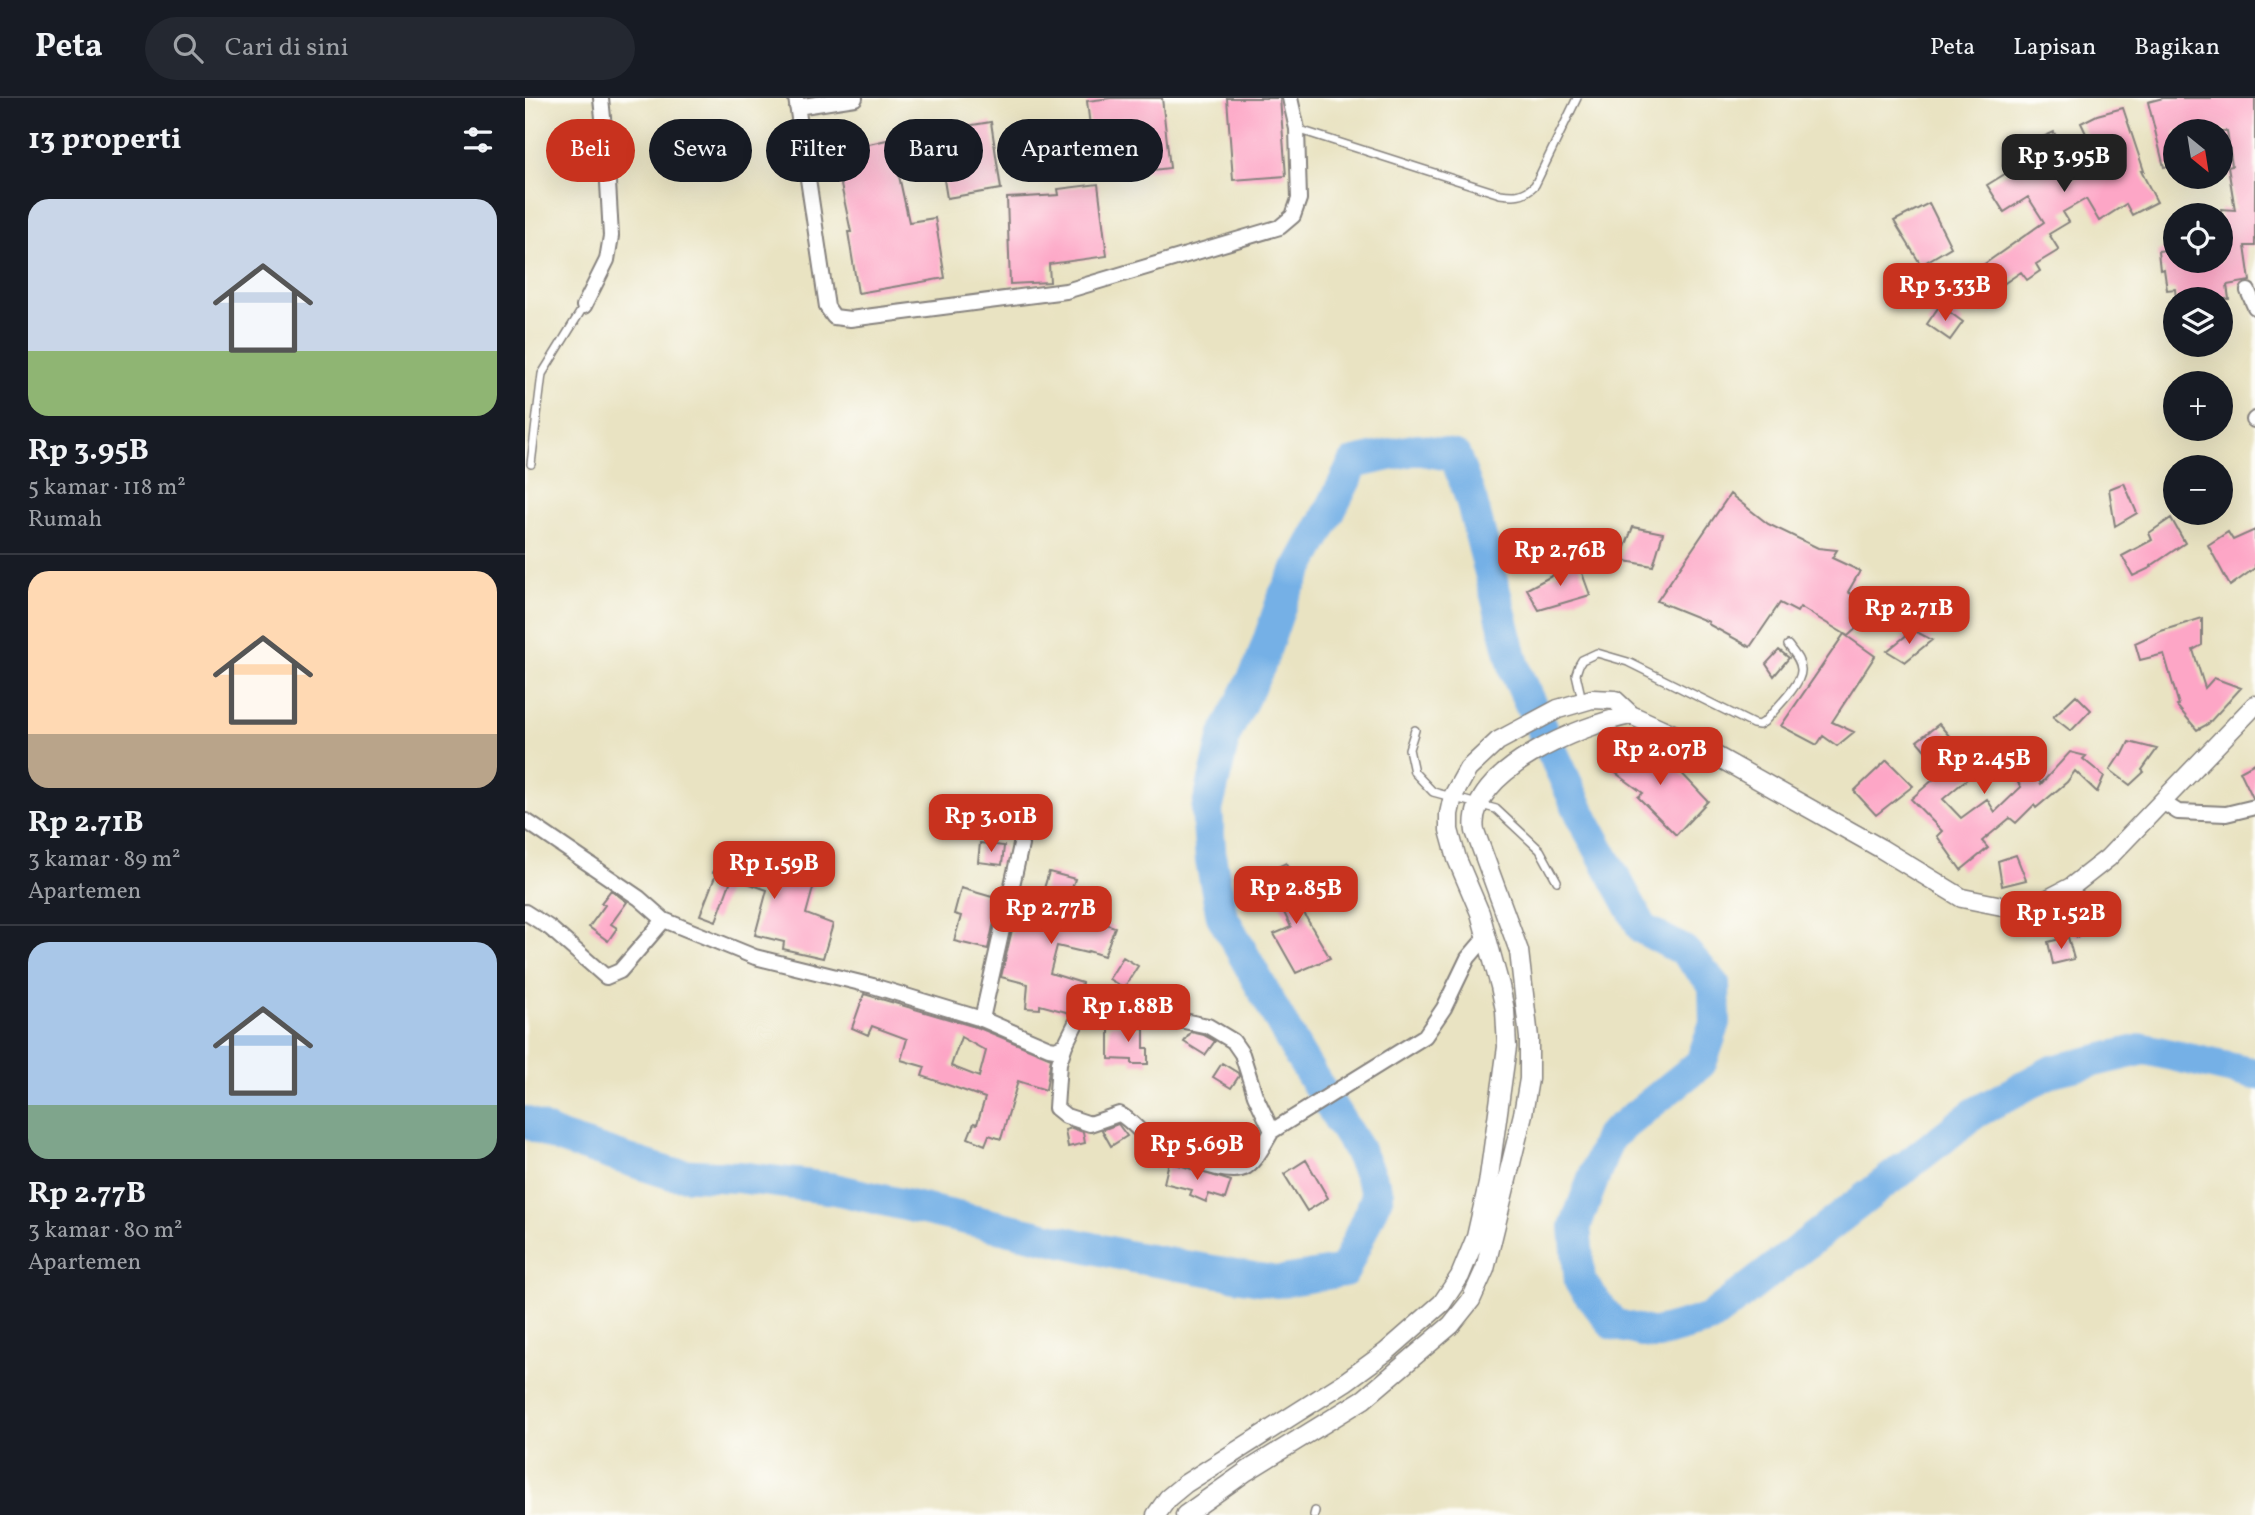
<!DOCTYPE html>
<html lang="id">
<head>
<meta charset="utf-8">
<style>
	:root { --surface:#171b24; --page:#242831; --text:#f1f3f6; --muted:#9ea1a6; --line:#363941; --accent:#c8321e }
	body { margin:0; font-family:Vollkorn,serif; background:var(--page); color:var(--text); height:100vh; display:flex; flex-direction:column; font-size:26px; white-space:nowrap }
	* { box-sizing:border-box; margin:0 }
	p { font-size:23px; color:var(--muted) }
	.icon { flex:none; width:38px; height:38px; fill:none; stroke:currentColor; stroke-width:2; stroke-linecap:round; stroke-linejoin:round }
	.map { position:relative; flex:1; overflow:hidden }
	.side { display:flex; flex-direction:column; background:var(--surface); width:525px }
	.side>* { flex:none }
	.top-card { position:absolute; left:21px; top:21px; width:665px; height:63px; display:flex; gap:14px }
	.needle { width:46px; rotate:150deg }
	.buttons { position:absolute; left:1638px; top:21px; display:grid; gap:14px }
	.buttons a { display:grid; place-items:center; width:70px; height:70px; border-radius:50%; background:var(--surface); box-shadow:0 7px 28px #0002; font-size:35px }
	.price { position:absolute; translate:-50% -60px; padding:0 16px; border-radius:14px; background:var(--accent); color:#fff; font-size:23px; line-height:46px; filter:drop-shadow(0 2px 4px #0008) }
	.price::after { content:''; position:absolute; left:50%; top:42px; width:21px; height:16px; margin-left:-10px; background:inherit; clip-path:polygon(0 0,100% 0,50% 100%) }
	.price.selected { background:#222; color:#fff }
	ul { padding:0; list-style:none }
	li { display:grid; align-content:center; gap:14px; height:371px; padding:0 28px }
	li+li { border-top:2px solid var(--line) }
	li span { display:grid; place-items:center; height:217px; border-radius:21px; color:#555 }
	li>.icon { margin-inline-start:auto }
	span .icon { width:126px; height:126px; fill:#fffc; stroke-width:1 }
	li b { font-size:30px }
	h2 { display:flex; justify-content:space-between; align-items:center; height:84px; padding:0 28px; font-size:30px }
	.tag { padding:0 24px; border-radius:32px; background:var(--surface); box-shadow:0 7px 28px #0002; font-size:24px; line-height:63px }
	.tag.selected { background:var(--accent); color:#fff }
	header { display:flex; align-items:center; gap:42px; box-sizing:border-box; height:98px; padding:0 35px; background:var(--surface); border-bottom:2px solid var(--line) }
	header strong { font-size:33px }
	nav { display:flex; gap:38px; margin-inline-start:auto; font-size:24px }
	.search { width:490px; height:63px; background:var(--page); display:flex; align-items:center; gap:18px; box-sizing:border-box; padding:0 24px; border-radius:38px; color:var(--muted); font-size:26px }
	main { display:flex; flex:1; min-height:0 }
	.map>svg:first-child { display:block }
</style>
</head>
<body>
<header>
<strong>Peta</strong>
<div class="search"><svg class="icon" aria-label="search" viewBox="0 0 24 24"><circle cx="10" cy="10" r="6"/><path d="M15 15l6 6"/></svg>Cari di sini</div>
<nav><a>Peta</a><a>Lapisan</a><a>Bagikan</a></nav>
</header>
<main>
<section class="side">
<h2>13 properti<svg class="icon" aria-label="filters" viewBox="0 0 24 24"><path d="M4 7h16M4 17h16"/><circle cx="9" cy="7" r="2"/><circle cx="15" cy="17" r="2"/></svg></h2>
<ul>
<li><span style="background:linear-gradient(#c9d6e8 70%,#8fb573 0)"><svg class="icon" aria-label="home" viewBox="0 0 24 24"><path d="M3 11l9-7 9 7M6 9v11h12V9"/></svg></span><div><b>Rp 3.95B</b><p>5 kamar · 118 m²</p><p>Rumah</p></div></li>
<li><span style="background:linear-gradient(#ffd9b3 75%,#b9a48a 0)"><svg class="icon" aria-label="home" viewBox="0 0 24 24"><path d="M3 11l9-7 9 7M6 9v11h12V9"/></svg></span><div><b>Rp 2.71B</b><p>3 kamar · 89 m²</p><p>Apartemen</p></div></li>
<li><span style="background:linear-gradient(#a9c7e8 75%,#7fa58c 0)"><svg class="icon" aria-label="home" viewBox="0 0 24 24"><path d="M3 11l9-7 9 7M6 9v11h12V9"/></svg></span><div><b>Rp 2.77B</b><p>3 kamar · 80 m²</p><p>Apartemen</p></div></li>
</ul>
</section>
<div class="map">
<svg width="1730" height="1417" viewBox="0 0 1730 1417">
	<rect width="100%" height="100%" fill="#fdfcf7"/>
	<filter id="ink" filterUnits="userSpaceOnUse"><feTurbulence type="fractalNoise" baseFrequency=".0143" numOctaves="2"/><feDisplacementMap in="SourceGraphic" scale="14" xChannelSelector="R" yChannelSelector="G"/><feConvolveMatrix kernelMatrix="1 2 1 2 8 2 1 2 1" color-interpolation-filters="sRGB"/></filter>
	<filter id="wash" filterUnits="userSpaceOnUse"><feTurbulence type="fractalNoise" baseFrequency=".00686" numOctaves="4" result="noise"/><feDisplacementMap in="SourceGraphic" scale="28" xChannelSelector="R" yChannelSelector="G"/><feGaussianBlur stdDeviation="1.57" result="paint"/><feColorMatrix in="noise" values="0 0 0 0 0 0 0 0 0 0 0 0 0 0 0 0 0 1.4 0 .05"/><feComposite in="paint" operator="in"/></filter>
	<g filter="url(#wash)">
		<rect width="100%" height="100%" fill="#e9e3c2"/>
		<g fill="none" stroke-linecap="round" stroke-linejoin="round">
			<path stroke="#75b0e6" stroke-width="32" d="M0,1024L38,1041L147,1076L213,1079L310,1091L607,1159L752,1184L819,1173L853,1096L833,1052L774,957L697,818L686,763L682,712L700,637L735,567L759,497L801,421L829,365L892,351L930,358L946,401L991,575L1060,725L1118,831L1159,853L1189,886L1190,925L1176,965L1084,1039L1050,1129L1055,1184L1088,1226L1129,1236L1184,1221L1450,1015L1527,973L1620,951L1730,976"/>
		</g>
		<g id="blocks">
			<path fill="#fda6c6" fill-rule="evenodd" d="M586,0H637L645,70L571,79L562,3Z
				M702,0H755L761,78L708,82Z
				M1638,0H1730V148H1720L1725,183L1702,187L1704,201H1651L1650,191L1642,192L1639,171L1635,172L1633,153L1650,151V163H1696V111L1710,112L1703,69L1707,68L1702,33H1650V67L1639,69L1623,4Z
				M1598,10L1619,73H1616L1632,104L1607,117L1601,106L1574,123L1561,101L1538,114L1544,124L1524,136L1534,152L1511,166L1515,173L1502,182L1496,174L1471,191L1474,196L1455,209L1441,189L1462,174L1458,167L1519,124L1503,99L1479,114L1462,87L1488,71L1483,61L1508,49L1506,44L1529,34L1548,81L1575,65L1556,25L1572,17Z
				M466,24L476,91L422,100L411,33Z
				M366,41L384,124L410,120L420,180L333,195L323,134H326L309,54Z
				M573,86L582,158L524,166L525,184L485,186L482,100L534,97L533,91Z
				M1404,105L1426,149L1396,167L1369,123Z
				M1415,207L1438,224L1425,242L1402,226Z
				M1599,385L1612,415L1590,428L1584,391Z
				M1205,396L1243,426L1293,450L1312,452L1307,460L1335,473L1323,494L1351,512L1323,538L1275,509L1272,514L1255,505L1225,549L1183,526L1184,524L1132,503Z
				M1646,420L1660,445L1626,468L1627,469L1608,478L1597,458L1627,442L1624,435Z
				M1108,429L1138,435L1128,468L1095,462Z
				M1730,432V470L1705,488L1683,447L1703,434L1708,442Z
				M1053,464L1065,497L1014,512L1002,491Z
				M1677,520V547L1668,552L1680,590L1689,580L1716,590L1683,626L1672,632L1652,608L1654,607L1639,556L1615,562L1610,545L1636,533Z
				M1388,532L1407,542L1380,564L1362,553Z
				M1319,536L1350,558L1307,624L1329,634L1312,648L1298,638L1292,647L1256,628Z
				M1254,552L1264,560L1249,578L1241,566Z
				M1551,597L1566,612L1546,633L1528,619Z
				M1414,626L1453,672L1418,701L1436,720L1462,701L1470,714L1496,689L1493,685L1509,676L1516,686L1545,654L1561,658L1558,661L1579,678L1572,694L1550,673L1542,684L1511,710L1509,707L1491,725L1485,720L1457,743L1463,750L1436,772L1412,738L1417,733L1386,701L1418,673L1392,643Z
				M1110,643L1147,670L1150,668L1183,703L1151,737L1113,699L1118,695L1084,670Z
				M1604,644L1632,651L1617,672L1619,674L1605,687L1585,672L1595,657L1597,658Z
				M1362,662L1388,688L1351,717L1329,693Z
				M1730,665V700H1728L1715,673Z
				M455,745L479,748L477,767L453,764Z
				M198,749L270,774L272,766L293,772L281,816L308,826L298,860L258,851L259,844L230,837L242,792L211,781L210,783L206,782L191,823L175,817L191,776L188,775Z
				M1491,757L1501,782L1477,788L1473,763Z
				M761,765L770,785L766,787L782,821L805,860L771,875L749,836L766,829L751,798L754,797L744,773Z
				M524,774L550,781L540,812L590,829L579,858L563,853L562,855L532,848L525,875L557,885L551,907L545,915L515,907V911L501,910L503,886L476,879L493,806L513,810Z
				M436,790L474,801L463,851L429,843L436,818L429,816Z
				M86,792L102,804L86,826L92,830L83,843L64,829L80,807L76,805Z
				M1563,812L1568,830L1552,839L1539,827Z
				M1543,839L1549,861L1528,866L1523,844Z
				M598,859L613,868L599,890L584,881Z
				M339,896L454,930L526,960L521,992L493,983L476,1041L464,1037L460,1047L443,1040L449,1025L452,1026L460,1000L397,978L400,969L376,962L382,941L347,928L343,937L327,930ZM436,939L461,953L454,979L426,968Z
				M602,926V930H619V950H623V966H607V962L584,961V927Z
				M666,934L679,937L690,943L680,957L659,944Z
				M697,965L713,975L714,978L706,990L688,979Z
				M593,1026L602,1038L586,1048L577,1032Z
				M547,1030L558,1034L560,1045L543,1049L540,1032Z
				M781,1062L803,1100L782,1113L759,1076Z
				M644,1064L706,1083L700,1101L684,1096L681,1104L665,1097L667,1092L639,1085Z"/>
		</g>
	</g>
	<g filter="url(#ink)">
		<use href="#blocks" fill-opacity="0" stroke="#86827e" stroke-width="2"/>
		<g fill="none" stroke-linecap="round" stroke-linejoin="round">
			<defs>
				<path id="service" d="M772,31L975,96C990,98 999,98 1010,87L1052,0
					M6,366L17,276L59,208
					M1057,602L1051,576L1054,567L1057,562L1072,555L1103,564L1228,626L1234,627L1239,624C1249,612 1276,587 1276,573C1277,563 1268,554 1263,547
					M890,632L884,651L889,674L908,694L971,711L1015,752L1032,783
					M789,1417L790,1413"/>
				<path id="minor" d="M271,0L302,209L309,219L325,221L541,193L755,129L768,118L774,101L772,31L765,0
					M272,9L330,0
					M1723,193L1730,209
					M59,208L82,162L86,138L81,49L76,0
					M1729,322L1730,321
					M1639,705L1653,714L1701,716L1730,709
					M1,723L114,800L139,822L230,859L348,888L457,921L524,950L530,951L540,947L554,919L566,903L576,897L594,899L659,923L683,928L708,943L717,956L730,997L747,1033L900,938L919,910L943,860L961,839
					M0,814L25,830L81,879L95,873L139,822
					M457,921L496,747
					M540,947L534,965L531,1010L541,1018L565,1026L594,1016C605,1021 614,1033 623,1040C639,1053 703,1081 721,1069C732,1061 740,1045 747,1033"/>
				<path id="tertiary" d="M631,1417L643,1400L660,1386L820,1284L861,1254L917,1205L935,1178L951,1139L963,1086L982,949L980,912L975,888L955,815L932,761L924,732V716L928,698L943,671L973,643L1033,611L1067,601L1090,602L1106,617L1168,645L1355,750L1437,800L1477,808L1513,806L1546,789L1583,760L1730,607
					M660,1417L722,1373L839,1301L926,1227L946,1202L960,1171L998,1016L1004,981V940L994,853L950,733C940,673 1059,626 1106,617"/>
			</defs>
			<use href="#service" stroke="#86827e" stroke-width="10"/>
			<use href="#minor" stroke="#86827e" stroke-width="18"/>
			<use href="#tertiary" stroke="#86827e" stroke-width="21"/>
			<use href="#service" stroke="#fff" stroke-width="7"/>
			<use href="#minor" stroke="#fff" stroke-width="14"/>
			<use href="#tertiary" stroke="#fff" stroke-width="18"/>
		</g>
	</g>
</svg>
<div class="buttons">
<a><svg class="needle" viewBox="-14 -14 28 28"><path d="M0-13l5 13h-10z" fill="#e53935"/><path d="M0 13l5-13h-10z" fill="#9ea1a6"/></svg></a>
<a><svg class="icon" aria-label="locate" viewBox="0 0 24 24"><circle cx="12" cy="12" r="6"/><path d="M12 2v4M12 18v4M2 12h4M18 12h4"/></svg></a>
<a><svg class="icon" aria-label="layers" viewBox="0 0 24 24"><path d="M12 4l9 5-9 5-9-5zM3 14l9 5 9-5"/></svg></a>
<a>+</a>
<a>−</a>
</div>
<b class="price selected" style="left:1539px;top:96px">Rp 3.95B</b>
<b class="price" style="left:1420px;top:225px">Rp 3.33B</b>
<b class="price" style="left:1035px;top:490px">Rp 2.76B</b>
<b class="price" style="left:1384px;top:548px">Rp 2.71B</b>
<b class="price" style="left:1135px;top:689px">Rp 2.07B</b>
<b class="price" style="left:1459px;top:698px">Rp 2.45B</b>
<b class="price" style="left:466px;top:756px">Rp 3.01B</b>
<b class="price" style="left:249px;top:803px">Rp 1.59B</b>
<b class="price" style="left:771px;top:828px">Rp 2.85B</b>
<b class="price" style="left:526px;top:848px">Rp 2.77B</b>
<b class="price" style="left:1536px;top:853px">Rp 1.52B</b>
<b class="price" style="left:603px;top:946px">Rp 1.88B</b>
<b class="price" style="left:672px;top:1084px">Rp 5.69B</b>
<div class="top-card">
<a class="tag selected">Beli</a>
<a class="tag">Sewa</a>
<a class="tag">Filter</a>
<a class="tag">Baru</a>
<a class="tag">Apartemen</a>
</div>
</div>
</main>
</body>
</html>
